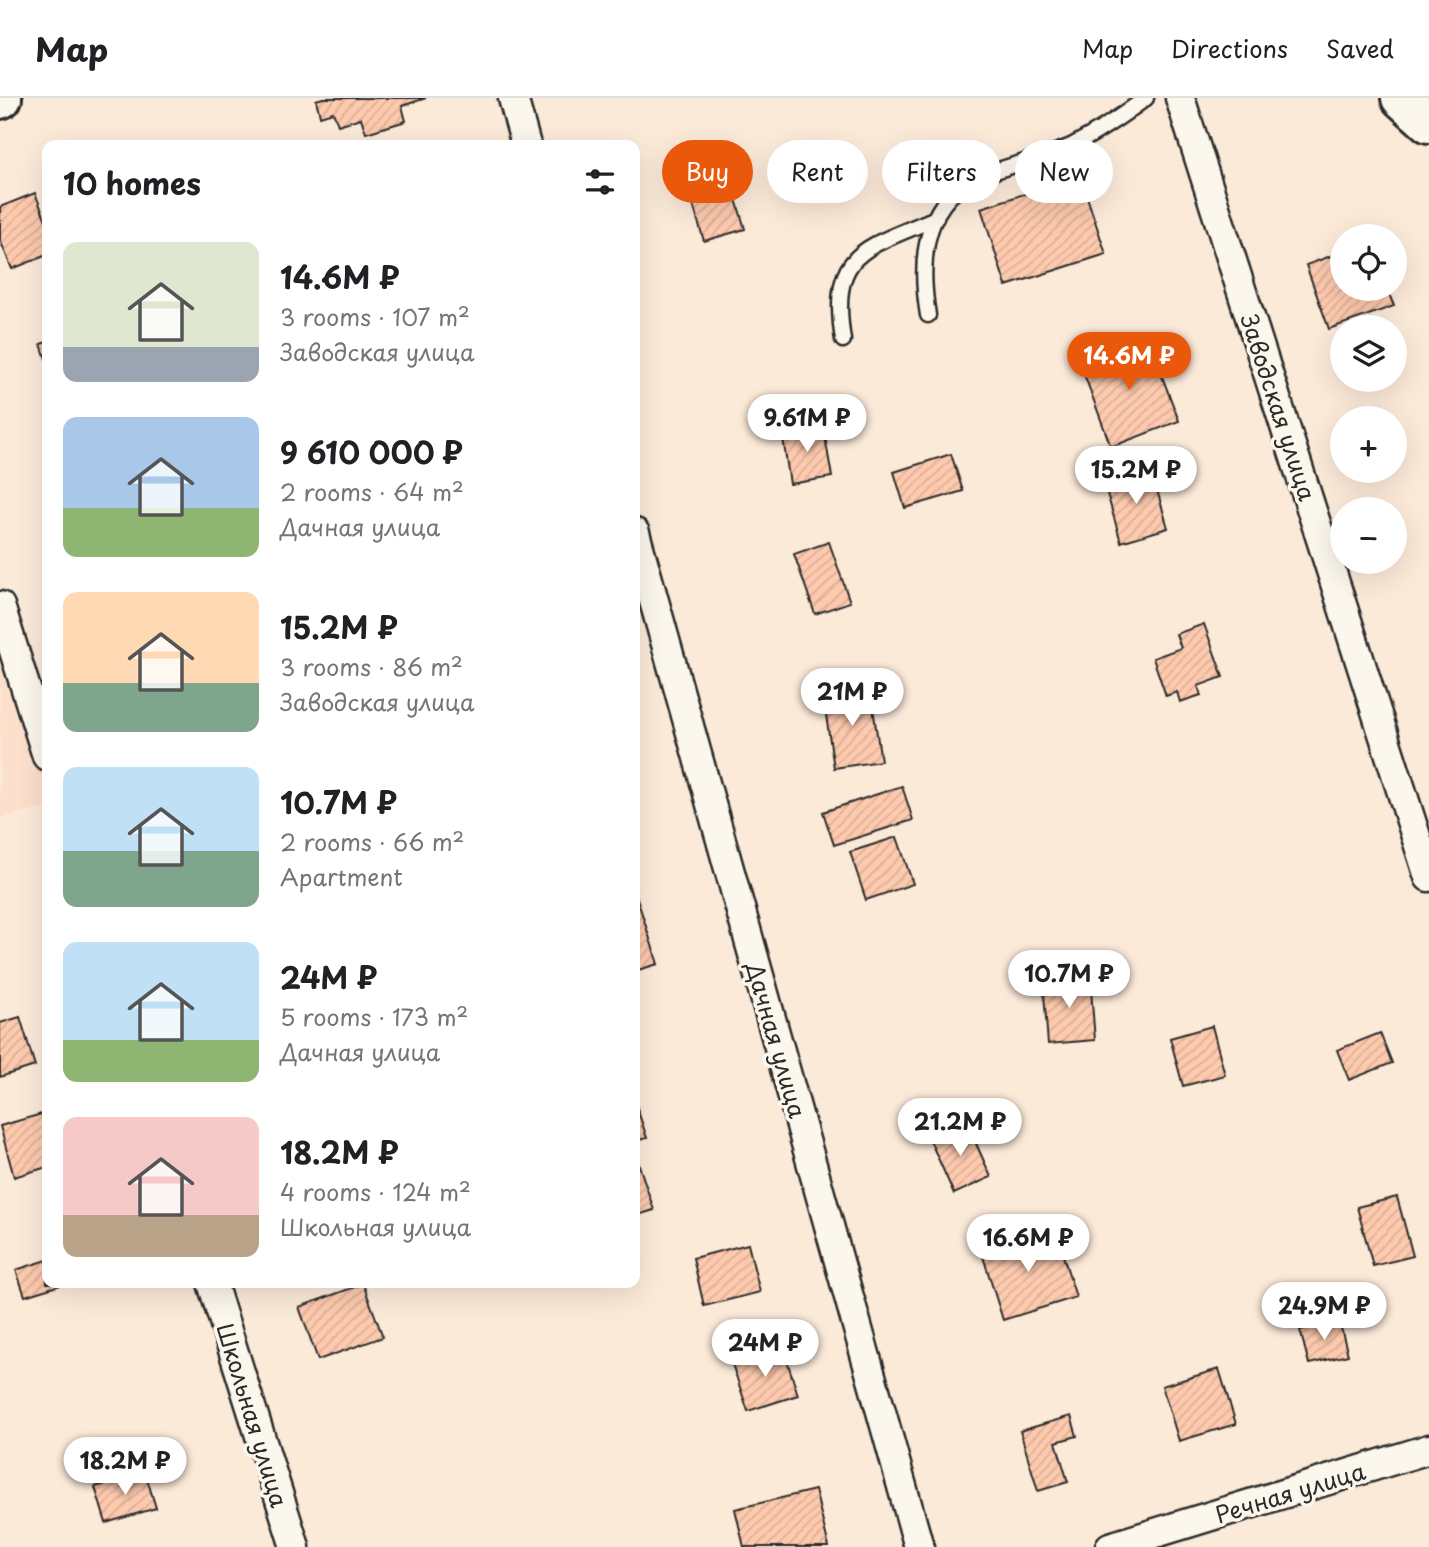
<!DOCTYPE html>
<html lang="en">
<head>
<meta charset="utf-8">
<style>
	:root { --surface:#fff; --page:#f6f6f6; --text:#202124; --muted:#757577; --line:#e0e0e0; --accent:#ea580c }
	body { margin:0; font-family:"Playpen Sans",sans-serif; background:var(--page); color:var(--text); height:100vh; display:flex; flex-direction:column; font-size:26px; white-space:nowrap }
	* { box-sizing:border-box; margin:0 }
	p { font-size:23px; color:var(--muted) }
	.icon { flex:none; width:38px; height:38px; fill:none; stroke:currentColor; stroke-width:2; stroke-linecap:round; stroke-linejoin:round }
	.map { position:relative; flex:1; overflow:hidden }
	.side { position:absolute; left:42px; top:42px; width:598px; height:1148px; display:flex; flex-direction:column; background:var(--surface); border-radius:14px; box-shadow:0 7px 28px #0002 }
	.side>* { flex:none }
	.guide { position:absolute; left:662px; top:42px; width:662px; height:63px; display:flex; gap:14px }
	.controls { position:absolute; left:1330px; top:126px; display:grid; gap:14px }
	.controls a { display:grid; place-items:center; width:77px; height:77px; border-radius:50%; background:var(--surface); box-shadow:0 7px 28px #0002; font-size:35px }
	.price { position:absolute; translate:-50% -60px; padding:0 16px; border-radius:24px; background:#fff; color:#222; font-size:23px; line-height:46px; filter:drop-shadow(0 2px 4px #0008) }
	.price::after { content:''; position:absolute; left:50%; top:42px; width:21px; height:16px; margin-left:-10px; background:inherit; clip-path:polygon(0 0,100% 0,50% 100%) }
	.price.active { background:var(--accent); color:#fff }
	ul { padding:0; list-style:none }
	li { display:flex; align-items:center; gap:21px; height:175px; padding:0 21px }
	li span { display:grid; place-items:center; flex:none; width:196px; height:140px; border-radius:14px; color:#555 }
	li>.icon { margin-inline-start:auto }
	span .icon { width:84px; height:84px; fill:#fffc; stroke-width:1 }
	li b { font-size:30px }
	h2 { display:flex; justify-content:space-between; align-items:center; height:84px; padding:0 21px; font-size:30px }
	.tag { padding:0 24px; border-radius:32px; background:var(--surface); box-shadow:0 7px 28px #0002; font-size:24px; line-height:63px }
	.tag.active { background:var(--accent); color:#fff }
	header { display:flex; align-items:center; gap:42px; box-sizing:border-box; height:98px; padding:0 35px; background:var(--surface); border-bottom:2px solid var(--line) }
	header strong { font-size:33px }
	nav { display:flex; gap:38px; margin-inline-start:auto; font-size:24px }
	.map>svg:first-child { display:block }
</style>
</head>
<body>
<header>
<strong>Map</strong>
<nav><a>Map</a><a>Directions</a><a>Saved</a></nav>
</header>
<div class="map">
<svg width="1429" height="1449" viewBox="0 0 1429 1449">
	<defs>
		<pattern id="building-hatch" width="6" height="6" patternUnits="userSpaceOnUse" patternTransform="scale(1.75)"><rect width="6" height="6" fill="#fecaae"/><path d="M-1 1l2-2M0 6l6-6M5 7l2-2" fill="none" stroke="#daae96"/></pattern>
	</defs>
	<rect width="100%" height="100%" fill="#fcead9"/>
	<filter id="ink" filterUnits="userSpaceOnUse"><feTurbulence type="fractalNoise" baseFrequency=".0143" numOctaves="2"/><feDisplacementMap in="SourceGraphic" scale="14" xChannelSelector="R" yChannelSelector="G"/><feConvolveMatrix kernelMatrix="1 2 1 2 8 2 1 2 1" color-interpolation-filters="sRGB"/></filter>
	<g filter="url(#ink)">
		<path fill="#fde0cc" d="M0,508L47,659V710L0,720Z"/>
		<path fill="url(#building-hatch)" stroke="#2b2b2b" stroke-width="2" d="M323,0H426L402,8L406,23L366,35L361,20L338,27L333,14L320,18L316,2Z
			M729,78L745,131L704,143L688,90Z
			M1080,78L1106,156L1006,188L981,110Z
			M35,95L47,125V157L12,171L0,142V109Z
			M1342,154V191H1387L1394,208L1329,231L1306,167Z
			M1147,239L1179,323L1111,349L1080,265Z
			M47,244V264L41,246Z
			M823,327L832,379L790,386L782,333Z
			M951,356L963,393L905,410L894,374Z
			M1151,371L1168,430L1121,444L1104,385Z
			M829,444L850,504L815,516L794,456Z
			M1204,526L1223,579L1198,588L1201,597L1180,604L1177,594L1166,598L1153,560L1181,550L1176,536Z
			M870,590L881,663L834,670L823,597Z
			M902,688L913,722L834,747L823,714Z
			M897,739L913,786L866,802L850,754Z
			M635,794L658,866L635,873Z
			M1090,879L1095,942L1048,946L1043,883Z
			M20,919L35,968L0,979V925Z
			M1212,928L1225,977L1183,988L1170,940Z
			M1380,935L1392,965L1349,982L1337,952Z
			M635,1004L647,1040L635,1043Z
			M45,1015L47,1069L14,1079L0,1028Z
			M966,1023L991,1079L954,1096L929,1040Z
			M635,1055L654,1112L635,1118Z
			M1397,1099L1413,1158L1373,1168L1357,1109Z
			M1054,1129L1076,1199L1003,1222L981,1152Z
			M748,1146L760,1194L704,1208L693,1160Z
			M47,1162V1185H67L25,1198L16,1172Z
			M363,1186L383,1239L318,1262L299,1209Z
			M1339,1222L1348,1257L1309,1266L1300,1232Z
			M783,1250L798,1297L748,1313L732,1266Z
			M1219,1271L1236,1326L1179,1343L1162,1288Z
			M1071,1318L1077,1338L1056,1344L1068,1384L1038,1393L1020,1333Z
			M145,1374L156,1410L106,1425L95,1389Z
			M815,1392L829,1449H744L735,1411Z"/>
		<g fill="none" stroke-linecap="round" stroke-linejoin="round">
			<defs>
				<path id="lane" d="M928,217C920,170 921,108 971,83C1003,67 1041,62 1073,47C1099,34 1123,17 1146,0
					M843,242C829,152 865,151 936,120"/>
				<path id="street" d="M513,0L526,47
					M1180,0L1429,779
					M635,435L919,1449
					M0,508L47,658
					M212,1185L295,1449
					M1110,1449L1429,1351"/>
				<path id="secondary" d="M1401,0L1429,25
					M0,1L2,0"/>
			</defs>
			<use href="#lane" stroke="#2b2b2b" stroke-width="19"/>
			<use href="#street" stroke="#2b2b2b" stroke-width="33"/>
			<use href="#secondary" stroke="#2b2b2b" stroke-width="44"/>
			<use href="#lane" stroke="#fbf7ec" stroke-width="14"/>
			<use href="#street" stroke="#fbf7ec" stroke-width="28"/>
			<use href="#secondary" stroke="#fbf7ec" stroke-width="38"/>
		</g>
	</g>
	<g text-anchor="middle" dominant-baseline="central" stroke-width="7" stroke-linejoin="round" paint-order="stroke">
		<g font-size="23" fill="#2b2b2b" stroke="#fbf7ec">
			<text transform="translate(1279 309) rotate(72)">Заводская улица</text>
			<text transform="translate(777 942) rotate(74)">Дачная улица</text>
			<text transform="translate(253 1317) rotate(73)">Школьная улица</text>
			<text transform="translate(1290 1394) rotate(-17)">Речная улица</text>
		</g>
	</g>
</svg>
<div class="controls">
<a><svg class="icon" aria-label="locate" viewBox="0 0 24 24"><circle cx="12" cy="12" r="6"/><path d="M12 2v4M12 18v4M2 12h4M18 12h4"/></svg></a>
<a><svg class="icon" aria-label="layers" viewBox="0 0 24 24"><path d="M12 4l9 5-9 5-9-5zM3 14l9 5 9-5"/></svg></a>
<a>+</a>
<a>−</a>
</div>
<b class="price active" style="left:1129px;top:294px">14.6M ₽</b>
<b class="price" style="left:807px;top:356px">9.61M ₽</b>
<b class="price" style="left:1136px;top:408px">15.2M ₽</b>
<b class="price" style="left:852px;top:630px">21M ₽</b>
<b class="price" style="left:1069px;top:912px">10.7M ₽</b>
<b class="price" style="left:960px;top:1060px">21.2M ₽</b>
<b class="price" style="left:1028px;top:1176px">16.6M ₽</b>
<b class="price" style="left:1324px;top:1244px">24.9M ₽</b>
<b class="price" style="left:765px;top:1281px">24M ₽</b>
<b class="price" style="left:125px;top:1399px">18.2M ₽</b>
<div class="guide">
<a class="tag active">Buy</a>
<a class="tag">Rent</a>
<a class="tag">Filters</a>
<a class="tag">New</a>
</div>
<section class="side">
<h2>10 homes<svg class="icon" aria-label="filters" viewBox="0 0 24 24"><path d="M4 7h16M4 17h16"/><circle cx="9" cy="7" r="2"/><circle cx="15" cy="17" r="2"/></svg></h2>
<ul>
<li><span style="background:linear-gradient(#dfe7d0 75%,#9aa5b1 0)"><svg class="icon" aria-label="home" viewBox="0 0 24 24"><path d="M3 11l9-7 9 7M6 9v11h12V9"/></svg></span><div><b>14.6M ₽</b><p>3 rooms · 107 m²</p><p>Заводская улица</p></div></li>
<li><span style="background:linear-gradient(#a9c7e8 65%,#8fb573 0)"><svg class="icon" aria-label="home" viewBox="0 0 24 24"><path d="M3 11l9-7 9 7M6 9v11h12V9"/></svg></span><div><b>9 610 000 ₽</b><p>2 rooms · 64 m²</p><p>Дачная улица</p></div></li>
<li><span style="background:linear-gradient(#ffd9b3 65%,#7fa58c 0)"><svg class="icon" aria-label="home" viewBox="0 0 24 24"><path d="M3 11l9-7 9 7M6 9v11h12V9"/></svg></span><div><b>15.2M ₽</b><p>3 rooms · 86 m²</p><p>Заводская улица</p></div></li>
<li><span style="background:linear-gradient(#bfe0f5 60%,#7fa58c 0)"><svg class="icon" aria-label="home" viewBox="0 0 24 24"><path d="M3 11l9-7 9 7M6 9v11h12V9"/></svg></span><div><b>10.7M ₽</b><p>2 rooms · 66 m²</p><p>Apartment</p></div></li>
<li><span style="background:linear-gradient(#bfe0f5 70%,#8fb573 0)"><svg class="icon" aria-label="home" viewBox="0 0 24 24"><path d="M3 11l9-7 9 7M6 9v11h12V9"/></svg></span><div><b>24M ₽</b><p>5 rooms · 173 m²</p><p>Дачная улица</p></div></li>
<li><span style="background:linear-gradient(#f6c9c9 70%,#b9a48a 0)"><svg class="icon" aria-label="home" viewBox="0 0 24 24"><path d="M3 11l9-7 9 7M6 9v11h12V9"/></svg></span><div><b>18.2M ₽</b><p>4 rooms · 124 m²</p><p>Школьная улица</p></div></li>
</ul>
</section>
</div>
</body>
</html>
